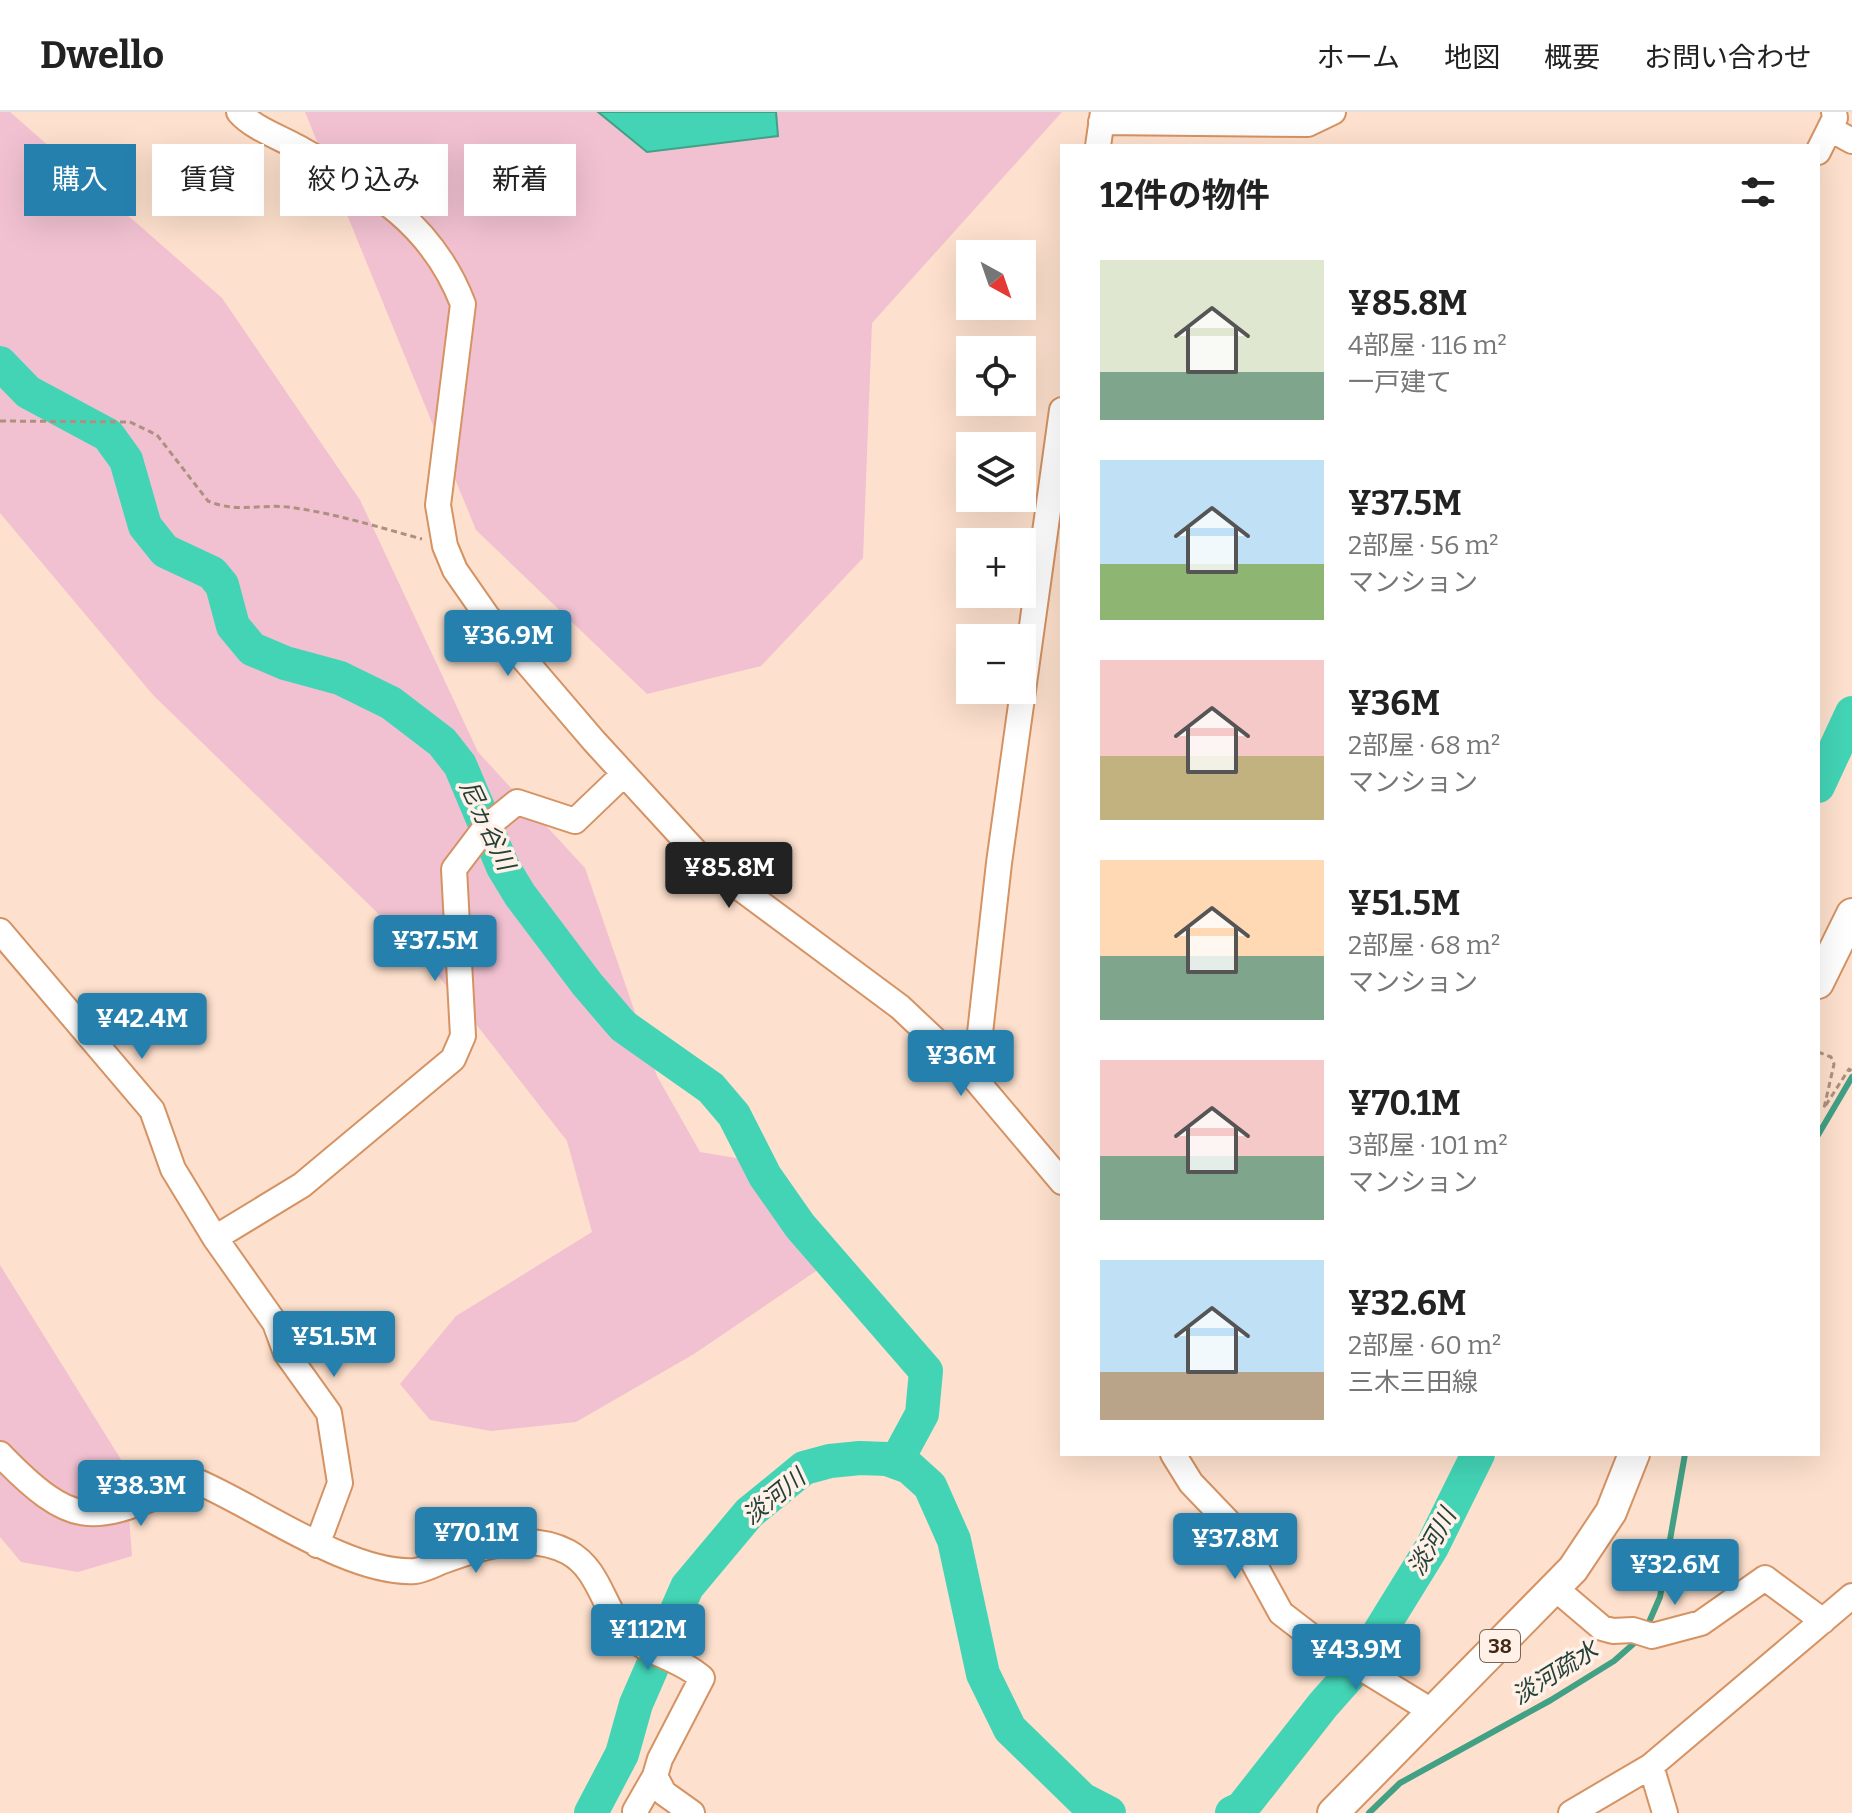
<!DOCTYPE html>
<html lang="ja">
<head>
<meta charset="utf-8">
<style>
	:root { --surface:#fff; --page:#f6f6f6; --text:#222; --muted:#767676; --line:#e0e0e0; --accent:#2680ae }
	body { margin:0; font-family:Bitter,"Noto Sans JP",serif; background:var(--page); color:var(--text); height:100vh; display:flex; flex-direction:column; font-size:30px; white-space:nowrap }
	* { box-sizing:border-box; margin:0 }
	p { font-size:26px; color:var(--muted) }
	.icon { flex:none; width:44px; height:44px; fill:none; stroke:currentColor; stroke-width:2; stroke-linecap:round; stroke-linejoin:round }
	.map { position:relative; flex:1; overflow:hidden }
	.sheet { position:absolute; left:1060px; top:32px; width:760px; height:1312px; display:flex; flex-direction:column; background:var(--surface); border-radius:0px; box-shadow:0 8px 32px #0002 }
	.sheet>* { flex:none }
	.hud { position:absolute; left:24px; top:32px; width:760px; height:72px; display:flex; gap:16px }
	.needle { width:52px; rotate:140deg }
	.tools { position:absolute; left:956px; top:128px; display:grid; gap:16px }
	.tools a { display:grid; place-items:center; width:80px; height:80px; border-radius:0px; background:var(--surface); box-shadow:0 8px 32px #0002; font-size:40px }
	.price { position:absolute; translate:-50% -68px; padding:0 18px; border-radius:8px; background:var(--accent); color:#fff; font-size:26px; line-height:52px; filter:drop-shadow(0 2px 4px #0008) }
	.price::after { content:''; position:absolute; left:50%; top:48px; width:24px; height:18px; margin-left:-12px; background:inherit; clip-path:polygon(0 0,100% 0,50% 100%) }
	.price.on { background:#222; color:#fff }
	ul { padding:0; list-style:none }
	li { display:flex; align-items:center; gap:24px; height:200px; padding:0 40px }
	li span { display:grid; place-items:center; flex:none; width:224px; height:160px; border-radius:0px; color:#555 }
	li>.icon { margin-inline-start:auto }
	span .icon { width:96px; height:96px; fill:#fffc; stroke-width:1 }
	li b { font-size:34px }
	h2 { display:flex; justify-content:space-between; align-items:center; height:96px; padding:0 40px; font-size:34px }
	.tag { padding:0 28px; border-radius:0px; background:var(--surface); box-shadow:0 8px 32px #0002; font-size:28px; line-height:72px }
	.tag.on { background:var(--accent); color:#fff }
	header { display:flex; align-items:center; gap:48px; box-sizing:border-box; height:112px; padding:0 40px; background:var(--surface); border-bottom:2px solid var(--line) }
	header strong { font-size:38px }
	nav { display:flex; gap:44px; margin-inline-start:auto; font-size:28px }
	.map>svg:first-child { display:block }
</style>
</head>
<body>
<header>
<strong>Dwello</strong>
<nav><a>ホーム</a><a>地図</a><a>概要</a><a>お問い合わせ</a></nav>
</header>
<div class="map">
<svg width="1852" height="1701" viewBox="0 0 1852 1701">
	<rect width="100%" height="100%" fill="#fde0cd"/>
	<path fill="#f1c1d1" d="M0,0H10L222,186L360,388L478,640L585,756L657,964L700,1040L772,1052L819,1157L694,1242L576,1310L491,1319L430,1308L400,1272L456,1204L592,1120L567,1029L426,848L153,583L0,401Z
		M305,0H598L647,40L778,24L776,0H1062L872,211L863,446L761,554L647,582L476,418Z
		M0,1153L125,1354L132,1444L78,1460L21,1450L0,1425Z"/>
	<path fill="#43d4b6" stroke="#42a085" stroke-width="2" d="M598,0H776L778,24L647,40Z"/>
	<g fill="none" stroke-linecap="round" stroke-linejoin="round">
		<path stroke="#42a085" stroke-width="6" d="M1818,1023L1852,965
			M1646,1517L1660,1485L1685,1342
			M1369,1701L1400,1671L1551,1588L1614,1549L1640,1526"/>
		<path stroke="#43d4b6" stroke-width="34" d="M0,251L28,280L108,323L126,348L145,414L165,439L212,461L222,473L233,514L252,537L285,551L340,566L391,591L442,630L460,653L503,755L520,783L587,872L623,914L711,976L734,1003L765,1064L800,1114L926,1259L922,1302L896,1350
			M1818,674L1852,601
			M591,1701L622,1642L636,1592L687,1475L749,1401L804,1356L830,1349L860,1346L887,1347L909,1355L930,1374L954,1428L983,1562L1010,1617L1082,1687L1109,1701
			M1232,1701L1242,1696L1323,1593L1361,1550L1432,1435L1478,1342"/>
		<defs>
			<path id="minor" d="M239,0C253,16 279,25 297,35C371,77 431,109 463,192L438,393L445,434L455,458L487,504L594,629L705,750L900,895L970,961L1062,1070
				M1101,10L1308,12L1333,0
				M1830,17L1852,29
				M1098,34L1103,0
				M1818,40L1835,6L1834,0
				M0,819L152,998L173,1057L215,1126L275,1211L286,1241L329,1301L340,1371L317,1433
				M965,955L979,930L999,751L1062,298
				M215,1126L302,1073L453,947L463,924L454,757L485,716L517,690L575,709L624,662
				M0,1342C81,1426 96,1407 196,1369C256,1394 349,1463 415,1459C424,1458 435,1452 443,1449C481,1435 529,1419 568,1440C601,1458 603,1499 628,1523C647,1541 681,1547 702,1566L660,1647L655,1664L664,1681L692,1701
				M1173,1342L1191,1371L1235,1417L1281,1501L1316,1528L1433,1600
				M1556,1477L1602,1516L1613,1519L1633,1518L1652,1524L1701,1511L1765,1466L1823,1509
				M1651,1654L1665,1701
				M635,1699L655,1664
				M1571,1701L1651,1654L1852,1484"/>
			<path id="major" d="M1818,871L1852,802
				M1333,1701L1573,1457L1611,1400L1634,1342"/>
		</defs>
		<use href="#minor" stroke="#d59363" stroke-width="28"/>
		<use href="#major" stroke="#d59363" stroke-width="34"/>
		<path stroke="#ad917e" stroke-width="3" stroke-dasharray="6 4" stroke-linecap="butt" d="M0,309L130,310L157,323L208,389C236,401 260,392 288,395C334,401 378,415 422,427
			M1818,940L1831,945L1834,952L1824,996L1849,957L1852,959"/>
		<use href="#minor" stroke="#fff" stroke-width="24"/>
		<use href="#major" stroke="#fff" stroke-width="30"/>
	</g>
	<g text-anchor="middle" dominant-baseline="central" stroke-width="7" stroke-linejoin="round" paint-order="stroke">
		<rect fill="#fff1e7" stroke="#7a6453" stroke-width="2" x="1480" y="1518" width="40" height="32" rx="6"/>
		<g font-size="20" font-weight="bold" fill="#412713">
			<text x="1500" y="1534">38</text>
		</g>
		<g font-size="24" font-style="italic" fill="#234039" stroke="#fff1e7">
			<text transform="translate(487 713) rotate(65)">尼ヵ谷川</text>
			<text transform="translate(774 1385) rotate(-39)">淡河川</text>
			<text transform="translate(1432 1430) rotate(-61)">淡河川</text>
			<text transform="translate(1555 1561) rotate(-32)">淡河疏水</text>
		</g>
	</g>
</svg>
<div class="tools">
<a><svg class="needle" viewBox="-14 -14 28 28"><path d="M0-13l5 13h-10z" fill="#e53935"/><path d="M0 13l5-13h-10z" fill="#767676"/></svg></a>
<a><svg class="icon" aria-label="locate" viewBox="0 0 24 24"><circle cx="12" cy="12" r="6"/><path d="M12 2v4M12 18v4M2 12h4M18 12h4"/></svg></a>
<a><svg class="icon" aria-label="layers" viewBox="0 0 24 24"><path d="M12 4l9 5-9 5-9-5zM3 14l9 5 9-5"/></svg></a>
<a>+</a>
<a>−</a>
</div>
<b class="price" style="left:508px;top:566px">¥36.9M</b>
<b class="price on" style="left:729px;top:798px">¥85.8M</b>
<b class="price" style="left:435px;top:871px">¥37.5M</b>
<b class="price" style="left:142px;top:949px">¥42.4M</b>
<b class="price" style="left:961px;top:986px">¥36M</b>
<b class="price" style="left:334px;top:1267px">¥51.5M</b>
<b class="price" style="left:141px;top:1416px">¥38.3M</b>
<b class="price" style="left:476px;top:1463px">¥70.1M</b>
<b class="price" style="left:1235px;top:1469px">¥37.8M</b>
<b class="price" style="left:1675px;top:1495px">¥32.6M</b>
<b class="price" style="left:648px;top:1560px">¥112M</b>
<b class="price" style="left:1356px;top:1580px">¥43.9M</b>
<div class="hud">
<a class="tag on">購入</a>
<a class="tag">賃貸</a>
<a class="tag">絞り込み</a>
<a class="tag">新着</a>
</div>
<section class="sheet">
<h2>12件の物件<svg class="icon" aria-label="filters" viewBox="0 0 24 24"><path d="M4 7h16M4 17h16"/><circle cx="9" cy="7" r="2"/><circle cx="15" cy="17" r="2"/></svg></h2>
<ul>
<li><span style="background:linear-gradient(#dfe7d0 70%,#7fa58c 0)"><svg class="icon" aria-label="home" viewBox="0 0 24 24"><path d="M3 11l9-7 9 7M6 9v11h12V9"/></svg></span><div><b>¥85.8M</b><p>4部屋 · 116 m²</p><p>一戸建て</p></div></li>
<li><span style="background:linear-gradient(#bfe0f5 65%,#8fb573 0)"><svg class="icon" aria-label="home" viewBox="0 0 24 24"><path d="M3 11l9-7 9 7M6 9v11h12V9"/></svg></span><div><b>¥37.5M</b><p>2部屋 · 56 m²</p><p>マンション</p></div></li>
<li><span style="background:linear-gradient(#f6c9c9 60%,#c2b280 0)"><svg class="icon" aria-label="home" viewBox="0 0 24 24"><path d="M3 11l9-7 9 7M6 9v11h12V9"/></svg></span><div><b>¥36M</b><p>2部屋 · 68 m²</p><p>マンション</p></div></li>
<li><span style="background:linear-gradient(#ffd9b3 60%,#7fa58c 0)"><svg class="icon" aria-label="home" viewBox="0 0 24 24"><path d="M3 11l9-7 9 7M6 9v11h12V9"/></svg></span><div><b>¥51.5M</b><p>2部屋 · 68 m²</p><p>マンション</p></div></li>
<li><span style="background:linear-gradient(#f6c9c9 60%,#7fa58c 0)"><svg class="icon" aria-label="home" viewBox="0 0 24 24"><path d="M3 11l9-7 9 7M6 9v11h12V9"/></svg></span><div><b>¥70.1M</b><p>3部屋 · 101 m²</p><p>マンション</p></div></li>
<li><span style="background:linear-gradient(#bfe0f5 70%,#b9a48a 0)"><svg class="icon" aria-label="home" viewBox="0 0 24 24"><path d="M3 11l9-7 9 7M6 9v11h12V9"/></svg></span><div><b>¥32.6M</b><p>2部屋 · 60 m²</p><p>三木三田線</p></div></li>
</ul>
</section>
</div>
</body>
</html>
